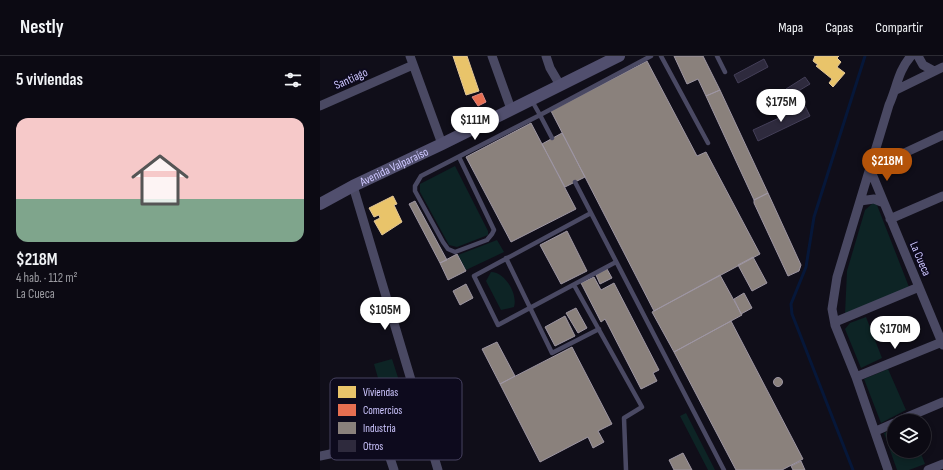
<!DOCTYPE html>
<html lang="es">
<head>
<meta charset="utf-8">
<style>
	:root { --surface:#0c0a13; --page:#15131c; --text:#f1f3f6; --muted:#9a9aa0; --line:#2c2b33; --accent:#b45309 }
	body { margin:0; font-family:"Sofia Sans Condensed",sans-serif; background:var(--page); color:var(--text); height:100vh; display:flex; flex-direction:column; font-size:15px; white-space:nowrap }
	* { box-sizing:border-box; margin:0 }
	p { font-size:13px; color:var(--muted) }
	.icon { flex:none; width:22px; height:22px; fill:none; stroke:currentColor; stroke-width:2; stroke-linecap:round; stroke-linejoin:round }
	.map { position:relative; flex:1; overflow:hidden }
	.panel { display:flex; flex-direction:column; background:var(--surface); width:320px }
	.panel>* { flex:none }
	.buttons { position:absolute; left:567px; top:358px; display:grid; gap:8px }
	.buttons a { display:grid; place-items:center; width:44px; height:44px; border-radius:50%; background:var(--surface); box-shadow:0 2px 6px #0003,0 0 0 1px var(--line); font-size:20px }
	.price { position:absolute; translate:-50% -34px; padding:0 9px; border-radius:14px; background:#fff; color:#222; font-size:13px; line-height:26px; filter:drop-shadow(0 1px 2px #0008) }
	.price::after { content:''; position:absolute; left:50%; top:24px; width:12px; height:9px; margin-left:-6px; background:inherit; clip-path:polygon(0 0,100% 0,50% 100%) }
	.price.current { background:var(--accent); color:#fff }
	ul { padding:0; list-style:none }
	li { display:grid; align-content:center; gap:8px; height:212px; padding:0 16px }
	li+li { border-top:1px solid var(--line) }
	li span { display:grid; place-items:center; height:124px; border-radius:12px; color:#555 }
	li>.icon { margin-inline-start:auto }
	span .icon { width:72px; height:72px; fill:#fffc; stroke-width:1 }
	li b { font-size:17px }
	h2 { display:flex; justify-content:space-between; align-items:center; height:48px; padding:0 16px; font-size:17px }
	header { display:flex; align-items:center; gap:24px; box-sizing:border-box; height:56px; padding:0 20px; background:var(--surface); border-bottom:1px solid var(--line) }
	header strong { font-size:19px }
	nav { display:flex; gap:22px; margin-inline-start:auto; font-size:14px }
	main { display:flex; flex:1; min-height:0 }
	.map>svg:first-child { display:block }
</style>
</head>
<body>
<header>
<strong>Nestly</strong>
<nav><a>Mapa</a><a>Capas</a><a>Compartir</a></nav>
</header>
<main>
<section class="panel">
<h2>5 viviendas<svg class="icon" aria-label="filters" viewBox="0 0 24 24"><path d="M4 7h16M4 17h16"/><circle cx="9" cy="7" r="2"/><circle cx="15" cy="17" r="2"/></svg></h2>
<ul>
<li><span style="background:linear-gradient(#f6c9c9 65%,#7fa58c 0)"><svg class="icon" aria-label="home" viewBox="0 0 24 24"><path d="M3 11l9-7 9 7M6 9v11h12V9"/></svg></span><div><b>$218M</b><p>4 hab. · 112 m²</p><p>La Cueca</p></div></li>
</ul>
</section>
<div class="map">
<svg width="623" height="414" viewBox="0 0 623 414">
	<rect width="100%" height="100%" fill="#100e19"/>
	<path fill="#0d2425" d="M135,110L168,175V179L137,191L129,189L100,136V128Z
		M553,147L557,149L589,231L525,258L527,215L545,154Z
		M177,184L184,196L146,214L138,199Z
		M171,216C185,216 198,238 194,251L181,254L166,225Z
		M546,261L562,302L541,312L525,273L530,267Z
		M72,303L83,337L64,343L54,308Z
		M568,313L586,354L561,367L544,323Z
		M366,357L395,414H388L360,360Z
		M574,373V395H600L605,408L589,414H577L564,377Z"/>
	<path fill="#e9c46a" stroke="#e1c597" d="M133,0H147L159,35L146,39Z
		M495,0H519L517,2L521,6L517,11L525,17L513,31L509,27L512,23L496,10L498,9L493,5Z
		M73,140L77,148L74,149L82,166L62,179L54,165L60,162L59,159L54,161L49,152Z"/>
	<path fill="#e76f51" stroke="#df8985" d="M162,37L166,46L158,50L152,41Z"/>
	<path fill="#8a817c" stroke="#9e96a3" d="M354,0H383L400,34L386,40L378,23L367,28Z
		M327,5L377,100L386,96L440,198L334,255L231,55Z
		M400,34L448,137L434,144L386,40Z
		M211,67L256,153L191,186L146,101Z
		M242,77L265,121L245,131L222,88Z
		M448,137L481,209L479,215L468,220L434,147V144Z
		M95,145L127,204L120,207L89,148Z
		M247,175L267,215L241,228L220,189Z
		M137,198L146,215L128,224L120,207Z
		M433,201L447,227L432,235L418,209Z
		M287,213L292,222L280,228L276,219Z
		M400,219L422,259L354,296L332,256Z
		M274,221L281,234L294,227L339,314L333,317L337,325L321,333L285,263L281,266L261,227Z
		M146,228L153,242L140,249L133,235Z
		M424,237L432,252L421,258L414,243Z
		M256,252L267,272L258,277L246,257Z
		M245,260L255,280L235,290L225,271Z
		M411,265L483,403L462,414H416L354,296Z
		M177,286L195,320L180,328L162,293Z
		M252,291L292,368L278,375L284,386L273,392L268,381L220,406L180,328Z
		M453.5 326a4.5 4.5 0 1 1 9 0a4.5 4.5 0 1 1-9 0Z
		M363,397L372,414H354L349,404Z
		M481,405L485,414H473L471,410Z"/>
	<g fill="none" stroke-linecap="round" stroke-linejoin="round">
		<path stroke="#061739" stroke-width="3" d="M533,414L472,258L471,248L486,211L494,161L545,0"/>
	</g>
	<path fill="#2e2a3d" stroke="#443f58" d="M444,3L448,11L418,27L414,19Z
		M485,21L490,28L470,40L466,33Z
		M485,50L490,60L438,85L433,74Z"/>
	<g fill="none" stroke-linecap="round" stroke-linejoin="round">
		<path stroke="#4a4963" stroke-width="4.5" d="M341,0L388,87
			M397,0L405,16
			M232,82L220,59L331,0
			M139,101L174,174L172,178L167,184L135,196L128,193L123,186L95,135V130L101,120L220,59L212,45
			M255,126L404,414
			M271,157L154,220L178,269L296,206
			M186,202L232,297L279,273
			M254,229L322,351L304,362L306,414"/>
		<path stroke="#4a4963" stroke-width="9" d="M90,0L122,88
			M172,0L191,53
			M226,0L230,12L240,29
			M598,0L603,9L614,15
			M576,34L623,11
			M0,50L93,9
			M623,79L550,113L623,289
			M33,130L118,414
			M540,145L554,143L564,147
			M570,163L623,140
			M515,266L599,231
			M536,321L622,286
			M578,365L623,346
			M556,375L574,367
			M0,400L57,388L68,396L74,414
			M568,414L536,321L515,269L512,253L517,221L569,49C577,31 578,15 591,0
			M608,414L623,408"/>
		<path stroke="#514f6e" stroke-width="12" id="s1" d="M0,148L33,130L122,88L299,0"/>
	</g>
	<g text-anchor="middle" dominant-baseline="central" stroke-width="4" stroke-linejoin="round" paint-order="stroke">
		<g font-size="12" fill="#cdc6ff" stroke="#0d0a1d">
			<text transform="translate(31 23) rotate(-24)">Santiago</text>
			<text stroke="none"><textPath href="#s1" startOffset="83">Avenida Valparaíso</textPath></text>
			<text transform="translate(600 203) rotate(67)">La Cueca</text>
		</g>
	</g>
	<rect x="10" y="322" width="132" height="82" rx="6" fill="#0d0a1d" stroke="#474261" stroke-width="1"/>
	<rect x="18" y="330" width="18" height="12" fill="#e9c46a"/>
	<rect x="18" y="348" width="18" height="12" fill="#e76f51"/>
	<rect x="18" y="366" width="18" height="12" fill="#8a817c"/>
	<rect x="18" y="384" width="18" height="12" fill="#2e2a3d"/>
	<g font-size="11" fill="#cdc6ff">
		<text x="43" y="340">Viviendas</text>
		<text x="43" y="358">Comercios</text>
		<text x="43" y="376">Industria</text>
		<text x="43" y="394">Otros</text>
	</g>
</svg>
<div class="buttons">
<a><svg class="icon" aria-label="layers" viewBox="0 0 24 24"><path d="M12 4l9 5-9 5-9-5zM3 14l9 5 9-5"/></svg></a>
</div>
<b class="price" style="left:461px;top:67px">$175M</b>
<b class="price" style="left:155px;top:85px">$111M</b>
<b class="price current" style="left:567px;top:126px">$218M</b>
<b class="price" style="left:65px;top:275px">$105M</b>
<b class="price" style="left:575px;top:294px">$170M</b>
</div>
</main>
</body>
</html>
